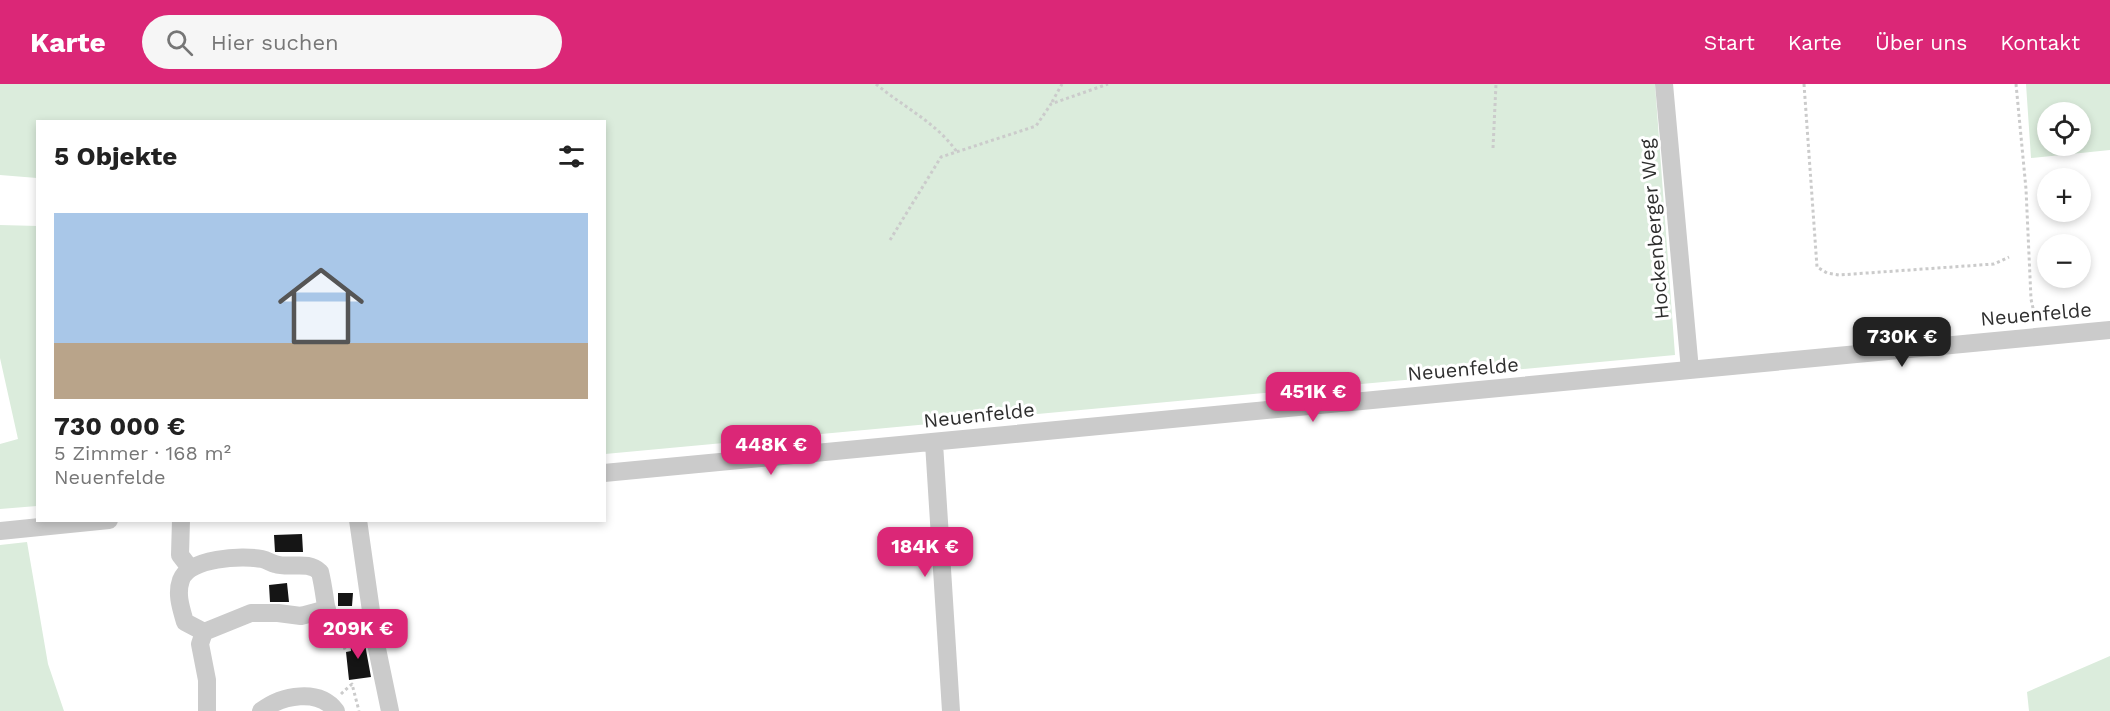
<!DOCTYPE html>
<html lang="de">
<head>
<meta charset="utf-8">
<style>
	:root { --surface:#fff; --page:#f6f6f6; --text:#222; --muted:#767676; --line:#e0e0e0; --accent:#db2777 }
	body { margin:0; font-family:"Work Sans",sans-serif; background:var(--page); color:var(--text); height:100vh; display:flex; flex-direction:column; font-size:22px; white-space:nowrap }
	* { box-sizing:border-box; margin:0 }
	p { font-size:20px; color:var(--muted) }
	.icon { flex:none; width:33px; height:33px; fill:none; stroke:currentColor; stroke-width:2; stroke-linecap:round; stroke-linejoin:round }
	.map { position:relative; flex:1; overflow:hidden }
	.side { position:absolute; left:36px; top:36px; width:570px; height:402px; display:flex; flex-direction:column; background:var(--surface); border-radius:0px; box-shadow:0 3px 9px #0003 }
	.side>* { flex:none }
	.controls { position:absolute; left:2037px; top:18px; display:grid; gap:12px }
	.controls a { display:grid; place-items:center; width:54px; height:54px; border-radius:50%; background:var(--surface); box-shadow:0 3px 9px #0003; font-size:30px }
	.price { position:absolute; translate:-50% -51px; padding:0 14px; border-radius:12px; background:var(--accent); color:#fff; font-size:20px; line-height:39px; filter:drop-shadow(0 2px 3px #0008) }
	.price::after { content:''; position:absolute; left:50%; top:36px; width:18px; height:14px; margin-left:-9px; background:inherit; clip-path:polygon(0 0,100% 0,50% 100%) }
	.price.on { background:#222; color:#fff }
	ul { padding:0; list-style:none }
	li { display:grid; align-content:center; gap:12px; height:318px; padding:0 18px }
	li+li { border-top:2px solid var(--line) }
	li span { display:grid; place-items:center; height:186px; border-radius:0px; color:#555 }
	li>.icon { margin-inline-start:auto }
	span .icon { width:108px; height:108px; fill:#fffc; stroke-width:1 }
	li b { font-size:26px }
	h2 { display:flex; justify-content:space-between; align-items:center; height:72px; padding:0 18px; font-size:26px }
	header { display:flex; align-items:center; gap:36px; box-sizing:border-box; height:84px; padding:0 30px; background:var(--accent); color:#fff }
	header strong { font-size:28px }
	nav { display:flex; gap:33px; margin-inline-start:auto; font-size:21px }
	.search { width:420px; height:54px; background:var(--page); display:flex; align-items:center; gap:15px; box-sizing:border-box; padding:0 21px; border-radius:33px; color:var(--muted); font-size:22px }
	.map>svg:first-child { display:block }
</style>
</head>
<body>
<header>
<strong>Karte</strong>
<div class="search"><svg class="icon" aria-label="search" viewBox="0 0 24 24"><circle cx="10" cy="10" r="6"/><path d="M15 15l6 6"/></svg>Hier suchen</div>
<nav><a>Start</a><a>Karte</a><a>Über uns</a><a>Kontakt</a></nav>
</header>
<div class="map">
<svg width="2110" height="627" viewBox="0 0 2110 627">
	<rect width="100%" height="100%" fill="#fff"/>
	<path fill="#dbecdc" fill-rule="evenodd" d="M0,0H1655L1675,271L605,370L604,38H38L37,94L0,91Z
		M2026,0H2110V66L2031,74ZM2048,28H2080V62H2048Z
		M0,141L38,142L37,422L0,425V360L18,355L0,274Z
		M27,458L48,580L64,627H0V461Z
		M2110,572V627H2029L2027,608Z"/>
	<path fill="#151515" d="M302,450L303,468H275L274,451Z
		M287,499L289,518H270L269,501Z
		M338,509H353L352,522H338Z
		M350,555H364L371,593L349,596L346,568L351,567Z"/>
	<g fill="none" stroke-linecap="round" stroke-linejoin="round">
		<path stroke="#cbcbcb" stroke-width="3" stroke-dasharray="3 3" stroke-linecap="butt" d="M876,0C903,23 936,38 957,68
			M1804,0L1817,183L1827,189L1839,191L1994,180L2009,173
			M2016,0L2026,105L2031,215L2036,238
			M1052,18L1062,0
			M1493,64L1496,0
			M890,156L941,73L1036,42L1051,20L1108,0
			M342,557L346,568
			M341,610L352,600L359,627"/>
		<path stroke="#cbcbcb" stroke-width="18" d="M1664,0L1690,286
			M934,359L951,627
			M604,389L2110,246
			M181,436L180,471L190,484
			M358,436L375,555L390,627
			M0,447L109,436
			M327,525L301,532L278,529H251L204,548L185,538C181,524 176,510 181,496C189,474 242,471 262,475C267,476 271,479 275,480C291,485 307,476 320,488C331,533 317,548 374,543
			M204,548L200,560L207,596V627
			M261,627C282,611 319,604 336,627"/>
	</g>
	<g text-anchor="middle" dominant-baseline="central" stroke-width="6" stroke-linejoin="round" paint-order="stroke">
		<g font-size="20" fill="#2e2e2e" stroke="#fff">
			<text transform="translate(1654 145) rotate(-95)">Hockenberger Weg</text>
			<text transform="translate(2036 230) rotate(-5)">Neuenfelde</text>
			<text transform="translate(1463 285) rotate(-5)">Neuenfelde</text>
			<text transform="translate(979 331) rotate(-6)">Neuenfelde</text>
		</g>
	</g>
</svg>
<div class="controls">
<a><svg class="icon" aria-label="locate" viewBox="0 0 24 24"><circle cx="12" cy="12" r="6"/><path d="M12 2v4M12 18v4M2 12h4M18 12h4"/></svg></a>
<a>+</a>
<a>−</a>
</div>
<b class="price on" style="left:1902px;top:284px">730K €</b>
<b class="price" style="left:1313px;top:339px">451K €</b>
<b class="price" style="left:771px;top:392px">448K €</b>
<b class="price" style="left:925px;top:494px">184K €</b>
<b class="price" style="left:358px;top:576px">209K €</b>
<section class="side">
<h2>5 Objekte<svg class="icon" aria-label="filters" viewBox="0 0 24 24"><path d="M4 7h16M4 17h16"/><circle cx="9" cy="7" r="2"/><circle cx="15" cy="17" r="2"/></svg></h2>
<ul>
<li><span style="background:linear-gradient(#a9c7e8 70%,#b9a48a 0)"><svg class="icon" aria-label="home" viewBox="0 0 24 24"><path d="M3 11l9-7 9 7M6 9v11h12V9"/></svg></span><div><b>730 000 €</b><p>5 Zimmer · 168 m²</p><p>Neuenfelde</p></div></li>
</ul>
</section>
</div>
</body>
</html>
